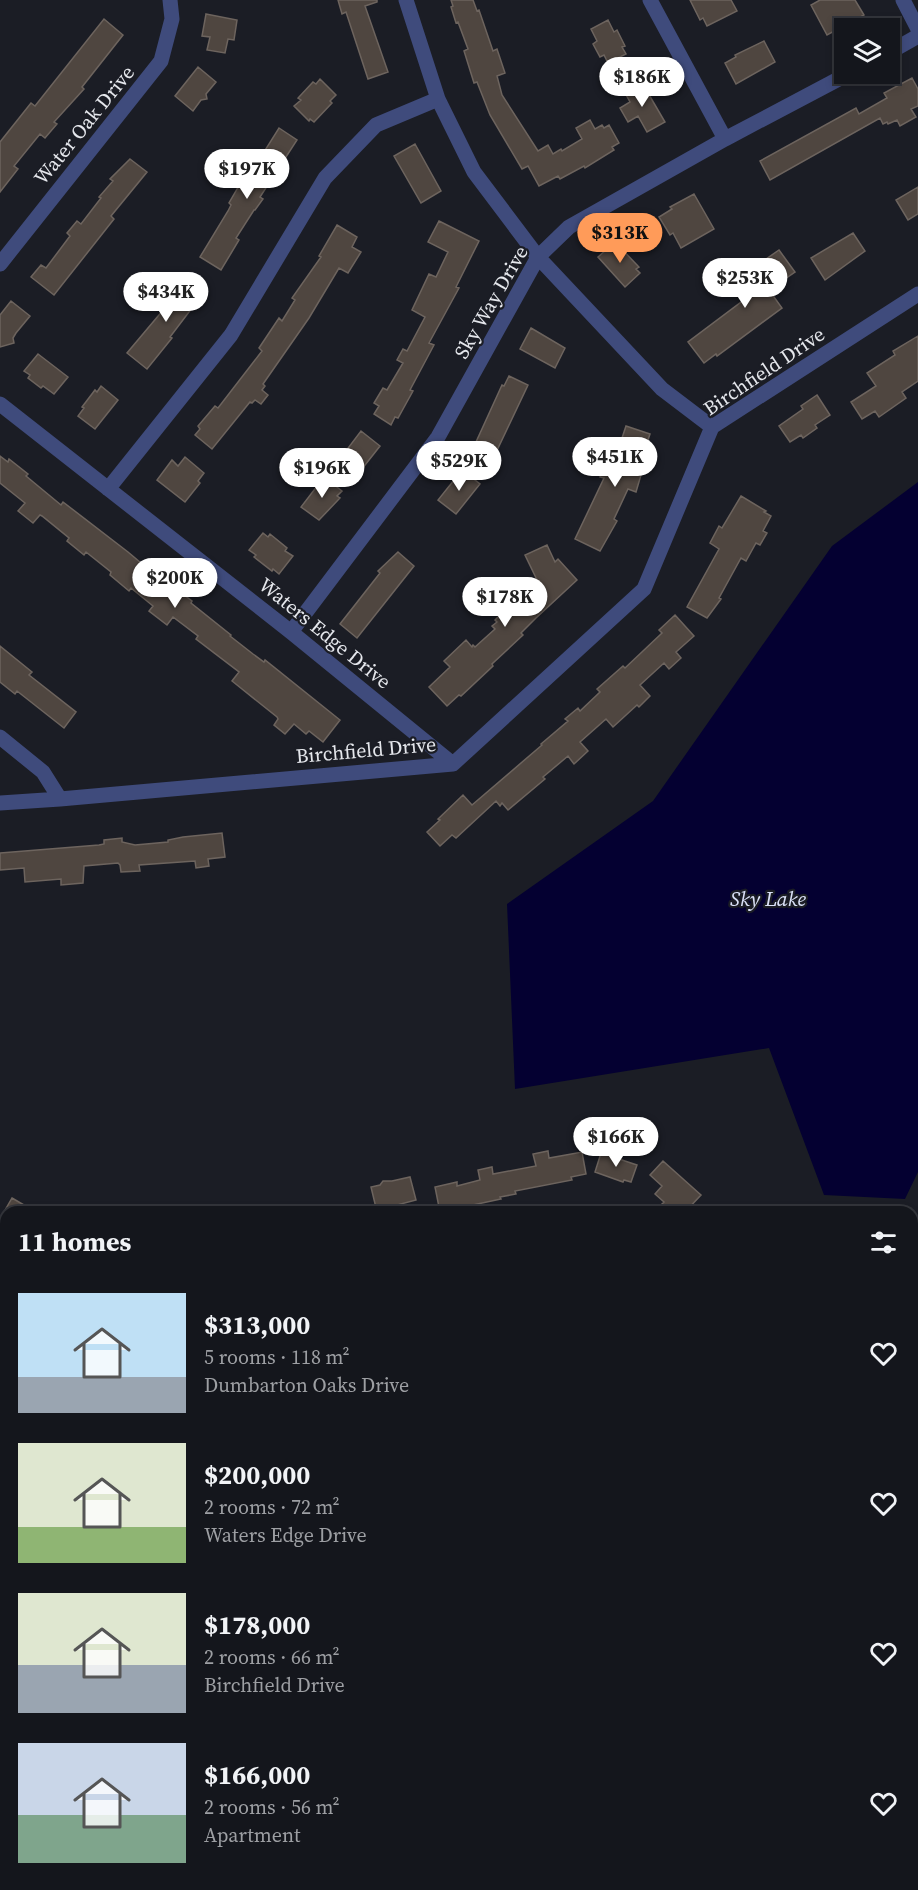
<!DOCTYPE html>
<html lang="en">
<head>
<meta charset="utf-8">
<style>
	:root { --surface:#14161c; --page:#212329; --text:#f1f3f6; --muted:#9d9fa3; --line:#33353b; --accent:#ff9b59 }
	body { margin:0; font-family:"Source Serif 4",serif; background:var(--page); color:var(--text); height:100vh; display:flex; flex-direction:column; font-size:22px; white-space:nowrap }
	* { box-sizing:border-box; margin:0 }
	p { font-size:20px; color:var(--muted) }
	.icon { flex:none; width:33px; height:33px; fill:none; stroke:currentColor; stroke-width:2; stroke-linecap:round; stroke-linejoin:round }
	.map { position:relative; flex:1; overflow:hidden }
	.details { position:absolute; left:0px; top:1206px; width:918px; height:684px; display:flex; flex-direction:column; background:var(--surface); border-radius:18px 18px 0 0; box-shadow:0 3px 9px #0003,0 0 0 2px var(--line) }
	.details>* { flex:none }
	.controls { position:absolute; left:834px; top:18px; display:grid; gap:12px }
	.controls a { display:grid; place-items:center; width:66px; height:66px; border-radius:0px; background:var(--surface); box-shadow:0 3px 9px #0003,0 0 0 2px var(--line); font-size:30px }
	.price { position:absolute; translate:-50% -51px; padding:0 14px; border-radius:21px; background:#fff; color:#222; font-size:20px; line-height:39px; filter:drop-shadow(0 2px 3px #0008) }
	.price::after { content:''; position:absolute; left:50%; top:36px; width:18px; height:14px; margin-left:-9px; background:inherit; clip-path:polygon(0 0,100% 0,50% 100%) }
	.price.active { background:var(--accent); color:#111 }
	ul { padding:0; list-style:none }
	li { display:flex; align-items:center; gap:18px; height:150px; padding:0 18px }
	li span { display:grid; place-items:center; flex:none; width:168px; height:120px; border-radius:0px; color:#555 }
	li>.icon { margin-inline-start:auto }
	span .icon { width:72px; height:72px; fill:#fffc; stroke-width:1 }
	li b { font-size:26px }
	h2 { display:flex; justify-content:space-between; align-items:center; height:72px; padding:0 18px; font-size:26px }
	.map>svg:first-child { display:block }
</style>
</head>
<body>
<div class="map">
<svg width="918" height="1890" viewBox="0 0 918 1890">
	<rect width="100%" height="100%" fill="#1b1d25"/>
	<path fill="#040031" d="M918,482V1172L905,1199L824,1195L769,1048L515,1089L507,904L653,801L832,546Z"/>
	<path fill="#4f4640" stroke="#6d645e" stroke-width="1.5" d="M338,0H377V2L365,6L388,72L368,79L346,12L342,14Z
		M451,0H473L477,11L479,10L493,51L497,49L505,73L497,76L502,95L538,151L548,145L553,154L561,149L562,151L582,139L576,128L590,120L595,129L602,125L604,128L609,125L619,143L612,147L614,150L585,168L584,166L560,179L558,176L539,186L528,166L522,169L490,115L477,82L474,83L464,51L468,49L458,22L456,23L451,7L453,6Z
		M690,0H731L737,11L707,26L703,18L700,20Z
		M820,0H855L864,15L827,35L811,5Z
		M206,14L237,20L234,40L228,39L225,53L207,50L210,37L202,36Z
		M104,19L123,35L82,87L84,89L54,122L57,124L45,138L40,134L14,166L18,169L0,192V142L31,103L35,106Z
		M608,20L614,32L617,30L625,46L622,47L626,54L608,63L604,55L600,57L593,44L597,41L591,29Z
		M764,41L775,62L736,84L725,63L736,57L735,55Z
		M198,67L216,82L206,94L207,99L201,100L193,111L175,96Z
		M912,78L918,89V106L911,109L916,117L900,126L897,120L888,124L887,122L883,124L880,118L770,180L760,161L856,108L859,114L887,98L884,93Z
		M320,79L336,95L330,101L332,103L314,122L310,119L309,121L294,106L301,100L298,98L313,82L316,84Z
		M641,81L665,122L647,132L638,116L628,122L620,108L630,102L624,91Z
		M279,128L297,140L260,197L263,199L255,210H254L236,238L239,240L221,270L200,257L228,211L231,205L229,203L244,177L247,179Z
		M415,144L441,191L421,203L394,156Z
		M130,159L147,172L111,216L114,219L54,295L31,277L41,265L46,268L70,236L67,233L77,221L81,224L101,198L99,197L113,181L110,179Z
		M918,187V214L908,220L896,200Z
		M694,194L714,229L681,248L673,233L670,235L659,217L672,209L670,207Z
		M439,221L479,241L456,287L459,288L429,343L434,345L410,390L413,391L398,418L395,417L391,425L374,414L379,406L374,403L383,388L387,390L403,363L397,360L403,349L407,351L425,317L412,310L429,274L436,277L448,252L428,242Z
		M337,225L357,237L352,247L361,252L348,273L339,268L309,318L263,384L265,386L262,390L268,395L261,404L255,400L252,403L250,402L212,449L195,435L200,429L198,426L215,406L218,408L262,351L259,348L279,318L282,321L295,300L292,298L321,257L319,256Z
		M853,233L865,251L825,280L811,258Z
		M615,242L639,267L636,269L640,273L625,287L598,257Z
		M779,250L795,272L769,290L782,308L717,356L716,354L704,363L688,342L749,296L747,293L752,290L743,275Z
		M187,277L205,291L170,337L172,338L147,369L127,353L164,309L162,308Z
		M11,301L30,316L16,333L13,338L14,343L0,347V315Z
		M531,328L565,348L555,368L520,349Z
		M918,336V381L902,392L906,398L879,417L875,411L862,419L851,402L876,386L867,373L895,355L893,351Z
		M38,354L68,377L54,394L43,386L41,388L28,378L30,375L24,371Z
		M509,376L528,385L491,463L471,453L502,385L504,386Z
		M101,386L118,400L95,429L78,416L84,408L82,407L95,390L97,392Z
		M817,395L830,415L815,425L817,428L803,438L801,435L790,442L779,426L803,409L801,406Z
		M626,426L650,434L645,449L648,451L636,492L628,489L614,519L617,521L600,551L575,539L604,478L600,477L606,459L614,462Z
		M361,431L380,446L358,474L339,460Z
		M0,456L8,462L9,459L28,474L26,476L61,505L63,502L128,552L178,594L180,592L192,601L191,603L231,635L230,636L253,654L264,662L265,660L340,720L323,742L309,731L306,734L294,724L285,734L274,725L278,719L277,717L232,681L239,672L196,639L198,636L173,617L167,625L149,611L153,606L131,588L129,591L110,575L111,572L86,552L84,555L67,541L69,538L42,516L40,515L33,523L18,511L25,503L0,483Z
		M185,457L204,473L198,481L200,483L185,502L157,480L172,460L178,466Z
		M462,470L480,484L456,514L438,500Z
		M324,477L342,491L337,496L340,498L319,520L301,507Z
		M741,496L766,511L764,512L771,516L763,531L767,533L760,545L756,543L746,561L741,558L719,598L721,599L707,618L687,607L719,549L710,543L719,526L722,528Z
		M263,533L268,537L270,534L287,548L285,551L293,556L279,574L273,569L272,571L254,557L256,555L249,550Z
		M547,545L555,562L558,559L577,580L536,618L521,633L523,635L492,664L493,666L461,696L459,695L447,706L429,687L450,667L444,661L466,640L472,647L473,645L475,647L495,629L492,626L497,622L495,620L504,611L506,613L538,582L525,555Z
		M398,552L414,566L357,638L340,624L380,573L378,571Z
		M675,615L694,636L676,652L681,658L669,669L664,663L640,685L650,696L639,707L637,705L613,727L606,719L580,742L588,751L574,764L568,756L543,777L545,779L508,810L502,803L500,806L496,801L456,838L452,835L440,846L427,832L440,820L438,819L463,795L472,805L542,745L541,744L568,721L565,719L578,708L580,711L600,692L597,689L623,666L625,668L662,633L659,630Z
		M0,646L32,672L29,675L76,712L64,728L17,691L15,694L0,682Z
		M222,833L225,857L208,859L209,866L196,868L195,861L139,865L140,871L121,872L120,865L118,863L84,866L83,883L61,885V879L25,882L24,868L0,870V853L99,845L104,844V840L122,838V842L135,845L168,842V840L183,837Z
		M548,1151L549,1158L582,1152L586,1174L571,1177L572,1180L515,1191L516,1194L500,1197L501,1199L440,1212L435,1187L457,1182V1186L480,1180L478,1170L492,1167L493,1174L536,1166L533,1154Z
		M601,1153L637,1165L631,1182L624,1180L623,1182L595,1172Z
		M663,1161L701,1195L685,1212H666L660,1206L664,1202L655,1194L662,1186L650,1175Z
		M410,1177L416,1200L397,1205L398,1212H377L371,1187L380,1185L383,1181H392Z
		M12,1198L36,1212H4Z"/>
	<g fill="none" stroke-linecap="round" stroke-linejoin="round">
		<path stroke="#3f4b7c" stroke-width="15" d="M406,0L438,99L474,172L538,257L662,389L712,427
			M650,0L725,139
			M903,0L918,29
			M890,52L918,36
			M0,264L161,61L172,19L170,0
			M0,404L291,632L453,764
			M108,489L231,335L325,178L376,125L438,99
			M291,632L438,437L538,257L569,227L725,139L848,74
			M0,737L43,772L60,799
			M0,803L60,799L453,764L644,589L712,427L918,294
			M0,1288L6,1291
			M0,1554L6,1558
			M0,1881L2,1890
			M272,1884L273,1890
			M407,1884L408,1890
			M516,1884L518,1890"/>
		<path stroke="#6076dc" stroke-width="20" d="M912,1564L918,1563
			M912,1662L918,1688
			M0,1753L6,1752"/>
	</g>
	<g text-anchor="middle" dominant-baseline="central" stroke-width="4.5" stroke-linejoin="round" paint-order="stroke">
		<g font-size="20" fill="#e5e7ec" stroke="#1b1d25">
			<text transform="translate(84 125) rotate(-51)">Water Oak Drive</text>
			<text transform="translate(491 302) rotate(-60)">Sky Way Drive</text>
			<text transform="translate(764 371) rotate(-34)">Birchfield Drive</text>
			<text transform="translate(325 633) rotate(39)">Waters Edge Drive</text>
			<text transform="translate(366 750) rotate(-5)">Birchfield Drive</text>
		</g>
		<g font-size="21" font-style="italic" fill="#dbe2f8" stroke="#1b1d25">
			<text x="768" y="898">Sky Lake</text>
		</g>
	</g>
</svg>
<div class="controls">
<a><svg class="icon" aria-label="layers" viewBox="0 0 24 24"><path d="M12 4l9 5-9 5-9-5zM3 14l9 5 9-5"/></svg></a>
</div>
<b class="price" style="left:642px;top:108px">$186K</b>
<b class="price" style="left:247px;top:200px">$197K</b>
<b class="price active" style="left:620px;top:264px">$313K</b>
<b class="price" style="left:745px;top:309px">$253K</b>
<b class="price" style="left:166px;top:323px">$434K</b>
<b class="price" style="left:615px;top:488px">$451K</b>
<b class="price" style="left:459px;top:492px">$529K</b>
<b class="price" style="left:322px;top:499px">$196K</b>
<b class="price" style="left:175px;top:609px">$200K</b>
<b class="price" style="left:505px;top:628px">$178K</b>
<b class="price" style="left:616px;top:1168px">$166K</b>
<section class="details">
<h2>11 homes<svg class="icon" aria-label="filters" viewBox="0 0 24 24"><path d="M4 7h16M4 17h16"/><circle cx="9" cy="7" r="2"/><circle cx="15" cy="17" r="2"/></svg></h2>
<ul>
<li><span style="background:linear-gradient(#bfe0f5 70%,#9aa5b1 0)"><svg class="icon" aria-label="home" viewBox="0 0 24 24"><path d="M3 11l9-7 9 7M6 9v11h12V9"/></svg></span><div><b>$313,000</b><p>5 rooms · 118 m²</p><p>Dumbarton Oaks Drive</p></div><svg class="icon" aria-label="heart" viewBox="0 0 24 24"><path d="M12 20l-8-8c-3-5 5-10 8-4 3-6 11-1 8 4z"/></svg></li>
<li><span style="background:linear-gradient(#dfe7d0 70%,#8fb573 0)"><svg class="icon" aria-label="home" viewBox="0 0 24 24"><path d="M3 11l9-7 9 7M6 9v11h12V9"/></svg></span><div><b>$200,000</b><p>2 rooms · 72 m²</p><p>Waters Edge Drive</p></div><svg class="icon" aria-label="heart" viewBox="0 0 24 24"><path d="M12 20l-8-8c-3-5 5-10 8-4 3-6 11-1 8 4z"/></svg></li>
<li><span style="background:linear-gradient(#dfe7d0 60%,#9aa5b1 0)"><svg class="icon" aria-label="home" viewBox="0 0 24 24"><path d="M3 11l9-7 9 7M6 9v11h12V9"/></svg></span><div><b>$178,000</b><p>2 rooms · 66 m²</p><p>Birchfield Drive</p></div><svg class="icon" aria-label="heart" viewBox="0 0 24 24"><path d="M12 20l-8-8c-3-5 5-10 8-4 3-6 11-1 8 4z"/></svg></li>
<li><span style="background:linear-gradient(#c9d6e8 60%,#7fa58c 0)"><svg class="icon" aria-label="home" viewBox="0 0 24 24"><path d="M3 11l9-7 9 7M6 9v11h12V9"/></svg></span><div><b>$166,000</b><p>2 rooms · 56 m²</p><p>Apartment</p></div><svg class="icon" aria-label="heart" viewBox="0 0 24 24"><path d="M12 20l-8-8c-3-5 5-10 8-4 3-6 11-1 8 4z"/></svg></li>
</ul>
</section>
</div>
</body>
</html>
